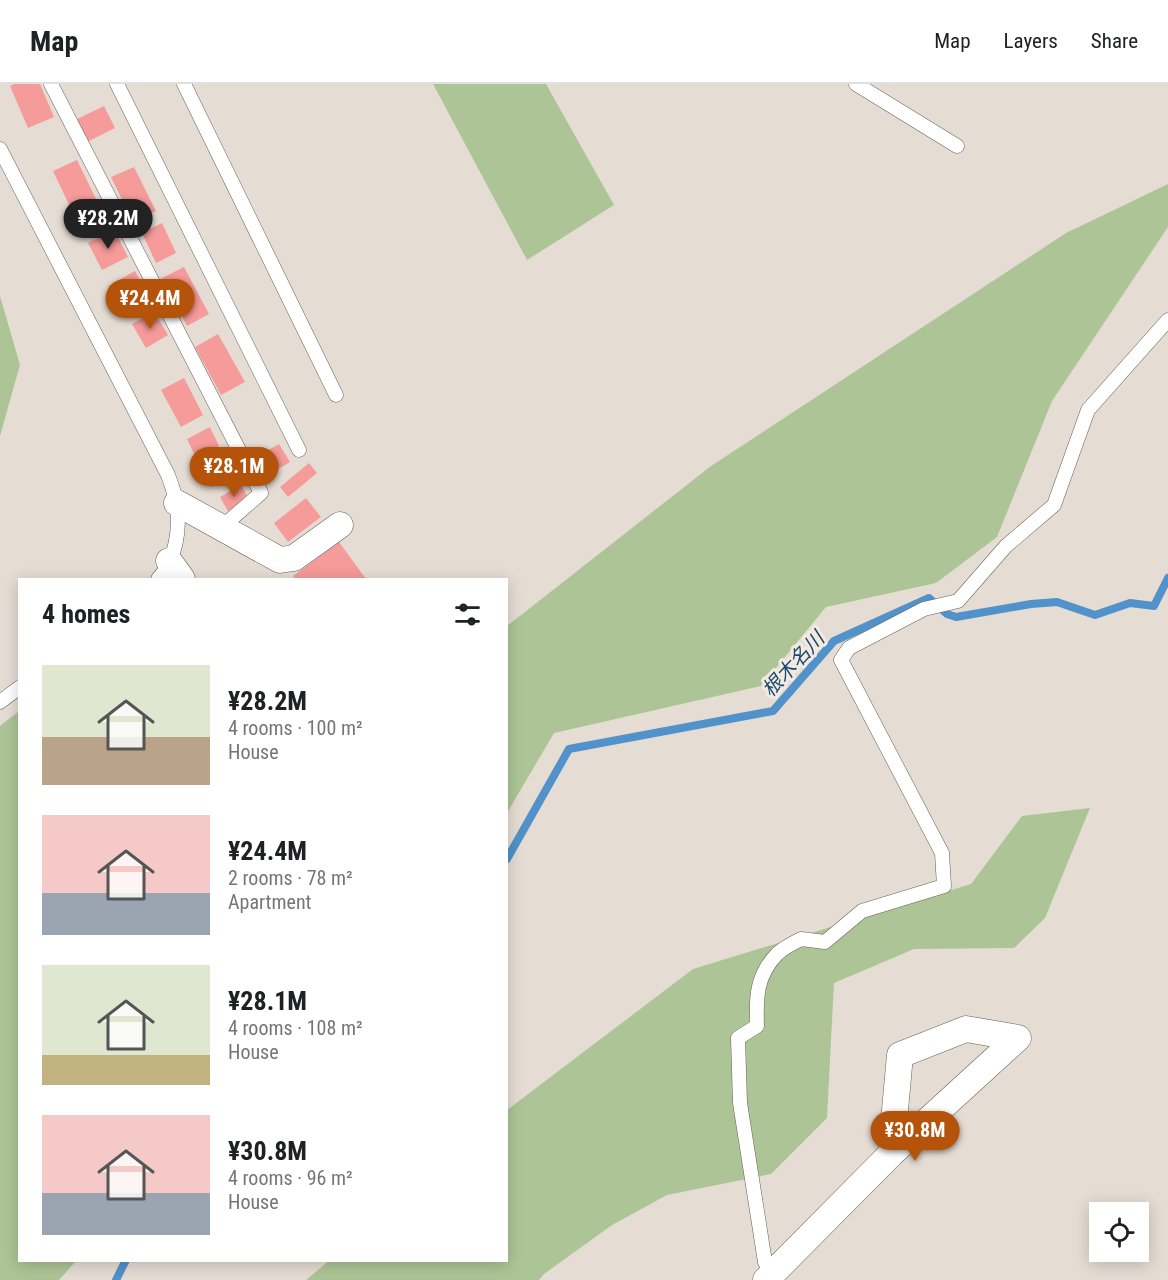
<!DOCTYPE html>
<html lang="en">
<head>
<meta charset="utf-8">
<style>
	:root { --surface:#fff; --page:#f2f2f2; --text:#202124; --muted:#757577; --line:#e0e0e0; --accent:#b45309 }
	body { margin:0; font-family:"Roboto Condensed","Noto Sans JP",sans-serif; background:var(--page); color:var(--text); height:100vh; display:flex; flex-direction:column; font-size:22px; white-space:nowrap }
	* { box-sizing:border-box; margin:0 }
	p { font-size:20px; color:var(--muted) }
	.icon { flex:none; width:33px; height:33px; fill:none; stroke:currentColor; stroke-width:2; stroke-linecap:round; stroke-linejoin:round }
	.map { position:relative; flex:1; overflow:hidden }
	.drawer { position:absolute; left:18px; top:494px; width:490px; height:684px; display:flex; flex-direction:column; background:var(--surface); border-radius:0px; box-shadow:0 3px 15px #0003 }
	.drawer>* { flex:none }
	.tools { position:absolute; left:1089px; top:1118px; display:grid; gap:12px }
	.tools a { display:grid; place-items:center; width:60px; height:60px; border-radius:0px; background:var(--surface); box-shadow:0 3px 15px #0003; font-size:30px }
	.price { position:absolute; translate:-50% -51px; padding:0 14px; border-radius:21px; background:var(--accent); color:#fff; font-size:20px; line-height:39px; filter:drop-shadow(0 2px 3px #0008) }
	.price::after { content:''; position:absolute; left:50%; top:36px; width:18px; height:14px; margin-left:-9px; background:inherit; clip-path:polygon(0 0,100% 0,50% 100%) }
	.price.on { background:#222; color:#fff }
	ul { padding:0; list-style:none }
	li { display:flex; align-items:center; gap:18px; height:150px; padding:0 24px }
	li span { display:grid; place-items:center; flex:none; width:168px; height:120px; border-radius:0px; color:#555 }
	li>.icon { margin-inline-start:auto }
	span .icon { width:72px; height:72px; fill:#fffc; stroke-width:1 }
	li b { font-size:26px }
	h2 { display:flex; justify-content:space-between; align-items:center; height:72px; padding:0 24px; font-size:26px }
	header { display:flex; align-items:center; gap:36px; box-sizing:border-box; height:84px; padding:0 30px; background:var(--surface); border-bottom:2px solid var(--line) }
	header strong { font-size:28px }
	nav { display:flex; gap:33px; margin-inline-start:auto; font-size:21px }
	.map>svg:first-child { display:block }
</style>
</head>
<body>
<header>
<strong>Map</strong>
<nav><a>Map</a><a>Layers</a><a>Share</a></nav>
</header>
<div class="map">
<svg width="1168" height="1196" viewBox="0 0 1168 1196">
	<rect width="100%" height="100%" fill="#e5ddd4"/>
	<path fill="#adc596" d="M433,0H546L614,121L527,176Z
		M1168,100V143L1052,317L997,453L936,499L826,523L761,602L554,649L507,729V542L711,382L1066,149Z
		M0,212L20,281L0,352Z
		M19,627L20,1176H77L59,1196H0V642Z
		M1090,724L1045,834L1014,864L914,865L834,899L827,1034L771,1090L667,1111L612,1141L544,1190L539,1196H306L330,1176H507V1026L693,885L971,800L1022,732Z"/>
	<g fill="none" stroke-linecap="round" stroke-linejoin="round">
		<path stroke="#5192ca" stroke-width="8" d="M507,775L569,665L773,627L834,557L929,514L947,530L956,533L1031,520L1057,518L1095,531L1130,519L1154,522L1168,494
			M116,1196L126,1176"/>
	</g>
	<path fill="#f59b99" d="M14,0H40L54,33L28,44L10,2Z
		M104,22L115,44L87,58L75,36Z
		M77,76L97,117L73,129L53,87Z
		M134,83L156,127L133,138L111,93Z
		M162,139L176,169L156,179L142,149Z
		M114,146L128,173L102,186L88,159Z
		M184,183L209,230L187,242L162,194Z
		M135,187L148,212L121,226L108,202Z
		M154,228L168,251L146,264L132,240Z
		M218,250L245,298L221,311L195,263Z
		M184,294L203,331L181,343L161,306Z
		M210,343L219,362L196,374L187,355Z
		M279,360L290,378L269,390L258,372Z
		M219,372L231,393L212,403L200,382Z
		M309,379L317,389L288,413L280,403Z
		M241,401L249,415L228,427L220,413Z
		M306,414L321,433L288,458L274,439Z
		M339,458L366,495H295L293,492Z"/>
	<g fill="none" stroke-linecap="round" stroke-linejoin="round">
		<defs>
			<path id="lane" d="M51,0L261,409L222,443
				M117,0L299,366
				M184,0L336,311
				M856,0L957,62
				M0,65L168,391C171,400 175,409 176,418C181,444 176,476 158,495
				M0,618L20,603
				M772,1190L765,1178L740,1019L738,954L757,942C756,914 756,892 777,870C783,864 793,859 801,855L825,858L862,827L944,802L942,769L841,576L849,564L924,525L958,517L1006,462L1054,421L1088,326L1168,236"/>
			<path id="street" d="M177,419L280,476L294,474L340,441
				M169,477L182,495
				M966,945L1018,954L891,1070L900,971Z
				M766,1196L891,1070"/>
		</defs>
		<use href="#lane" stroke="#686059" stroke-width="15"/>
		<use href="#street" stroke="#686059" stroke-width="27"/>
		<use href="#lane" stroke="#fff" stroke-width="14"/>
		<use href="#street" stroke="#fff" stroke-width="26"/>
	</g>
	<g text-anchor="middle" dominant-baseline="central" stroke-width="6" stroke-linejoin="round" paint-order="stroke">
		<g font-size="20" font-style="italic" fill="#1a4970" stroke="#f3eae1">
			<text transform="translate(793 580) rotate(-47)">根木名川</text>
		</g>
	</g>
</svg>
<div class="tools">
<a><svg class="icon" aria-label="locate" viewBox="0 0 24 24"><circle cx="12" cy="12" r="6"/><path d="M12 2v4M12 18v4M2 12h4M18 12h4"/></svg></a>
</div>
<b class="price on" style="left:108px;top:166px">¥28.2M</b>
<b class="price" style="left:150px;top:246px">¥24.4M</b>
<b class="price" style="left:234px;top:414px">¥28.1M</b>
<b class="price" style="left:915px;top:1078px">¥30.8M</b>
<section class="drawer">
<h2>4 homes<svg class="icon" aria-label="filters" viewBox="0 0 24 24"><path d="M4 7h16M4 17h16"/><circle cx="9" cy="7" r="2"/><circle cx="15" cy="17" r="2"/></svg></h2>
<ul>
<li><span style="background:linear-gradient(#dfe7d0 60%,#b9a48a 0)"><svg class="icon" aria-label="home" viewBox="0 0 24 24"><path d="M3 11l9-7 9 7M6 9v11h12V9"/></svg></span><div><b>¥28.2M</b><p>4 rooms · 100 m²</p><p>House</p></div></li>
<li><span style="background:linear-gradient(#f6c9c9 65%,#9aa5b1 0)"><svg class="icon" aria-label="home" viewBox="0 0 24 24"><path d="M3 11l9-7 9 7M6 9v11h12V9"/></svg></span><div><b>¥24.4M</b><p>2 rooms · 78 m²</p><p>Apartment</p></div></li>
<li><span style="background:linear-gradient(#dfe7d0 75%,#c2b280 0)"><svg class="icon" aria-label="home" viewBox="0 0 24 24"><path d="M3 11l9-7 9 7M6 9v11h12V9"/></svg></span><div><b>¥28.1M</b><p>4 rooms · 108 m²</p><p>House</p></div></li>
<li><span style="background:linear-gradient(#f6c9c9 65%,#9aa5b1 0)"><svg class="icon" aria-label="home" viewBox="0 0 24 24"><path d="M3 11l9-7 9 7M6 9v11h12V9"/></svg></span><div><b>¥30.8M</b><p>4 rooms · 96 m²</p><p>House</p></div></li>
</ul>
</section>
</div>
</body>
</html>
